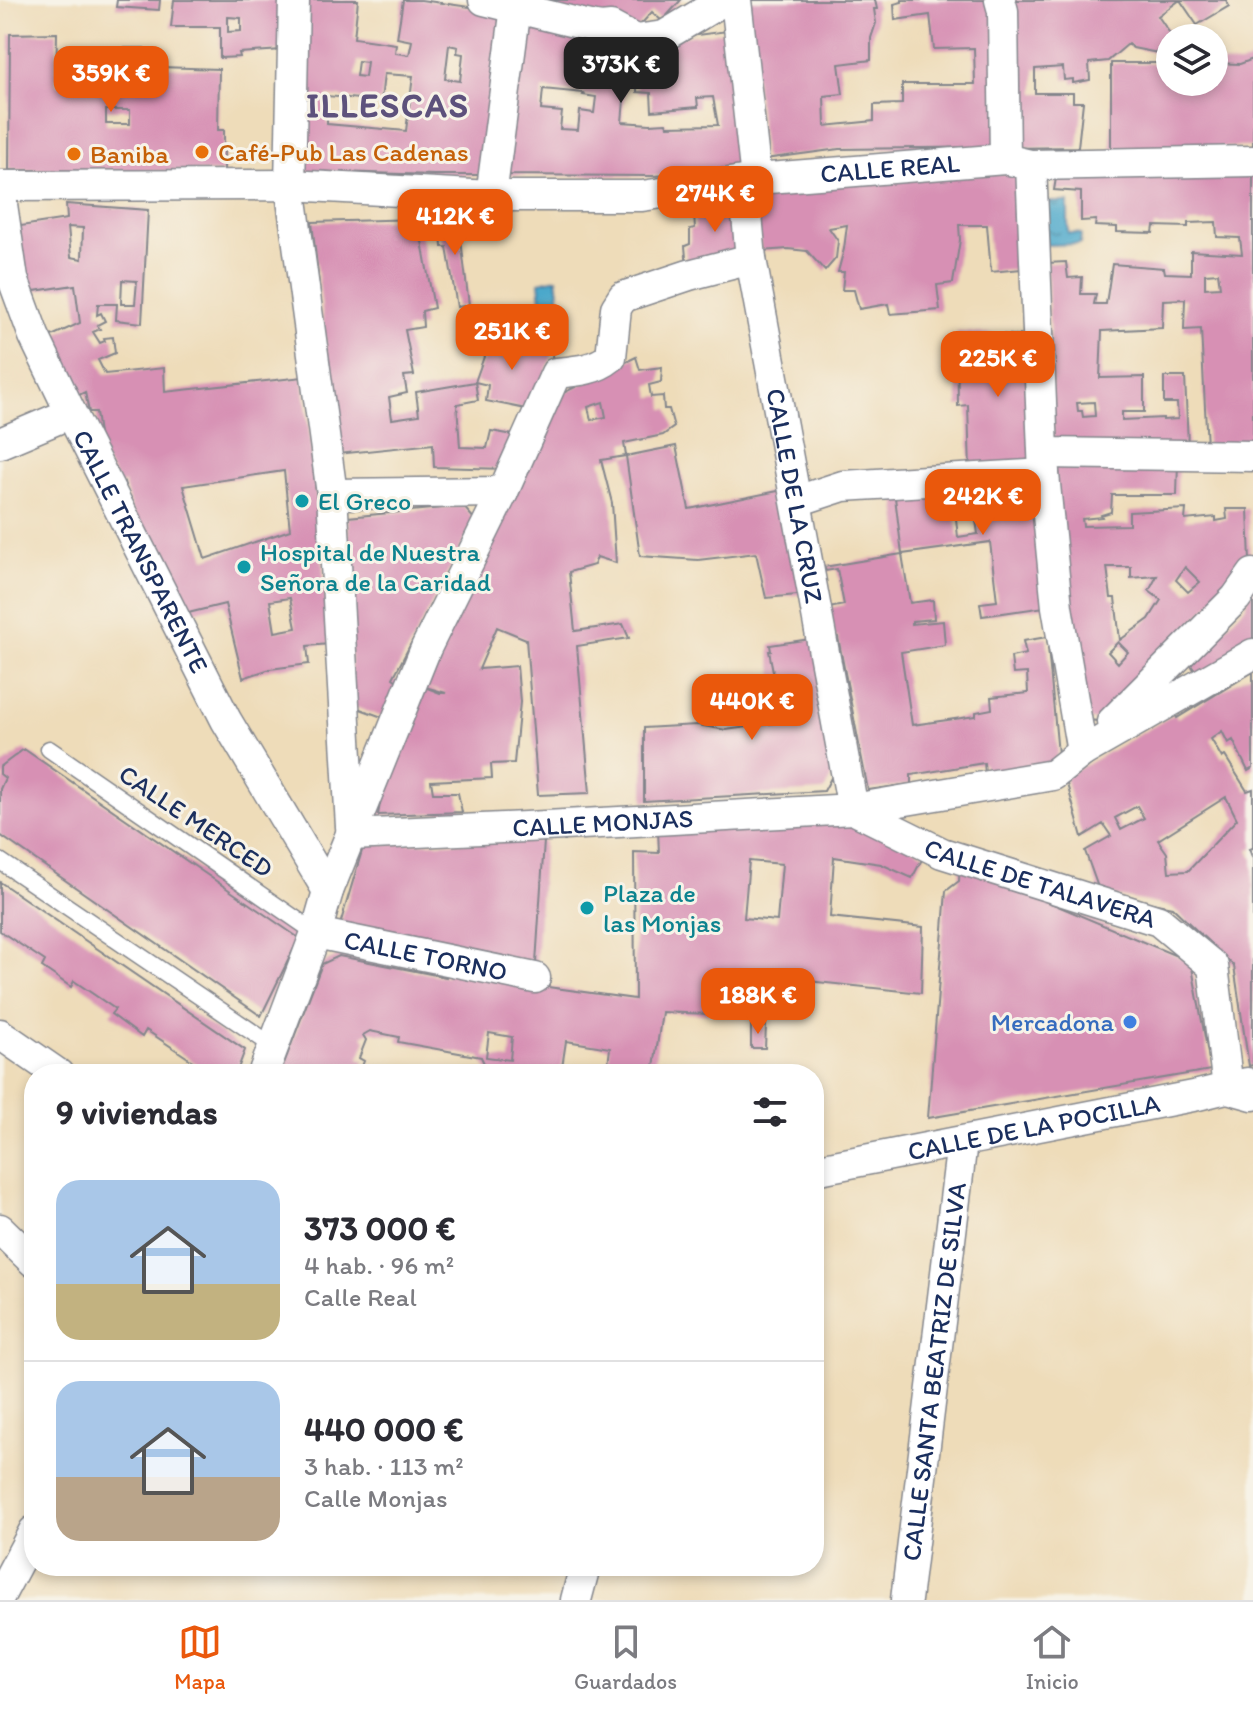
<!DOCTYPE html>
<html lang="es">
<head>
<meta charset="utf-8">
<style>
	:root { --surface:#fff; --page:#f2f2f3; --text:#2b2b33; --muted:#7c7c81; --line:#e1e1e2; --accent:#ea580c }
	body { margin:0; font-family:Itim,sans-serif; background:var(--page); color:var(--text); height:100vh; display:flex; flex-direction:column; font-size:30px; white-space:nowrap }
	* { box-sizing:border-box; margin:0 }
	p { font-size:26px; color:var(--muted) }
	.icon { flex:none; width:44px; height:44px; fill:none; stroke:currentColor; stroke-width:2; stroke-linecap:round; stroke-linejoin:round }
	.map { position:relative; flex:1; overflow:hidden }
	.sheet { position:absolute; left:24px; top:1064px; width:800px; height:512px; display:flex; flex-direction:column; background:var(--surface); border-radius:32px; box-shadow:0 4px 12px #0003 }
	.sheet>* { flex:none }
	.buttons { position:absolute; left:1156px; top:24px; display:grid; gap:16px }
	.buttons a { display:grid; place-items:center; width:72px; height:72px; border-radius:50%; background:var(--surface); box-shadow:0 4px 12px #0003; font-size:40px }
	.price { position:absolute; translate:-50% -68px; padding:0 18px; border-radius:16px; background:var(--accent); color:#fff; font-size:26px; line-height:52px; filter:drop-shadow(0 2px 4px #0008) }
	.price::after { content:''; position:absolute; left:50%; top:48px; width:24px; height:18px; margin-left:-12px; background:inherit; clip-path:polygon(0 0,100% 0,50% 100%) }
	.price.active { background:#222; color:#fff }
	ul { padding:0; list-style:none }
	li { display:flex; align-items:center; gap:24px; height:200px; padding:0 32px }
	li+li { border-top:2px solid var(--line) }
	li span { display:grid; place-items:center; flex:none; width:224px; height:160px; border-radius:24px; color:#555 }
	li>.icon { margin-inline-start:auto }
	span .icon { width:96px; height:96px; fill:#fffc; stroke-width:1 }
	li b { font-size:34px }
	h2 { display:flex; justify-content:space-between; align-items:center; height:96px; padding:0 32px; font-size:34px }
	.tabs { display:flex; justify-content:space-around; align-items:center; height:112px; border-top:2px solid var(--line); background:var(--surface); font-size:22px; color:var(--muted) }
	.tabs a { display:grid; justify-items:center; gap:4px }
	.tabs .active { color:var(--accent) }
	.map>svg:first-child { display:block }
</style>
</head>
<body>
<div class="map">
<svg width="1253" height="1600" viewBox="0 0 1253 1600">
	<defs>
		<pattern id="water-ripples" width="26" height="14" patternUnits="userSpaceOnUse" patternTransform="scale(2)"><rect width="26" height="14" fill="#4ca8cb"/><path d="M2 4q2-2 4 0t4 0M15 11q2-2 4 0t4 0" fill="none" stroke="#3e89a8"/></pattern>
	</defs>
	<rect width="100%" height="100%" fill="#f7f3e8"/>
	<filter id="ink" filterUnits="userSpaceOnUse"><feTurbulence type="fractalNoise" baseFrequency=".0125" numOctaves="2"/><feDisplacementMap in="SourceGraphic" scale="16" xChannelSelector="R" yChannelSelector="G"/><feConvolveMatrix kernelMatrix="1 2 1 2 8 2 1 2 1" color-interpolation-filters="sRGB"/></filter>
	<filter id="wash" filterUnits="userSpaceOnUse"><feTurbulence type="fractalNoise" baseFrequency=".006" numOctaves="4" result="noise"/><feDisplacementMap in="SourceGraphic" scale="32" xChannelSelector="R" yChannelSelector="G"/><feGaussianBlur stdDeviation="1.8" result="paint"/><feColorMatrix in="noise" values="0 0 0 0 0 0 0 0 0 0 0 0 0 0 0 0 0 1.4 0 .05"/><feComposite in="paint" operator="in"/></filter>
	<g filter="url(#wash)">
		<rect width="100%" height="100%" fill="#eedcb9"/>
		<path fill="url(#water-ripples)" stroke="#346c94" stroke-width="2" d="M1042,202H1068V233L1081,234L1080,244L1046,245Z
			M557,278L562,316L543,318L539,282Z"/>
		<g id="blocks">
			<path fill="#d790b4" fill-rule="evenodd" d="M117,0H160L159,10L116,7Z
				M174,0H280L282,50L239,53L240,57L220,58V27H171ZM228,17L241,18V31L228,32Z
				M303,0H358L354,38L396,44L395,53L409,55L412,41L397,38L403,0H421L511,13L491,175H434L306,171L302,167ZM449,45L458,47L457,53L463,54L460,81L445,79ZM358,61L367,62L365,77L356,76ZM384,74L413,76L406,131L327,124V96L381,101Z
				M526,0H681L662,21L652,12L633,33Z
				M747,0H875L877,9H874L876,23L871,38V60L839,64L843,94L824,96L825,126L874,121V105L902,104V84H975L974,48L934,49L930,15L895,20L894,4L902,2V0H995L1001,147L839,149L764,159Z
				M1002,0H1226L1229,6L1197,25L1180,0L1158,16L1171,35L1163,54L1133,48L1128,44L1108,61L1089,63L1090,80L1073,83V79L1064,80L1063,67L1035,69V93H1073V102H1083L1078,147L1008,148Z
				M517,24L682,37L727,31L749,170L652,176L498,175ZM626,78L637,79V92L651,93L652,111L698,107L697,98L713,97L718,125L667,126L666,123L650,124L622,122ZM543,89L584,93L583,95L596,97L594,113L580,111L578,130L560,129L562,112L541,110Z
				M57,33L56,85H68V68H118L119,48H144V63L159,62L160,67L219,69L218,130H224V172L9,170L10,34ZM106,110H130V124H106Z
				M1253,59V147L1111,149V63H1170V82H1214V63L1240,64Z
				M1015,173L1024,181L1031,268L991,272L987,225H959L960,240L953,283L937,285L940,310L890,314L888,304L859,309L854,290H842L844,272H838L844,249L847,225L829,228L838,241L836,258L825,271L807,251L788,249L761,251L754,204L764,194L826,182Z
				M1253,173V447H1207L1201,329L1184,330L1185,299L1163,300L1162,328L1102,331L1100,378L1144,377V412H1122V420L1163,418V420L1178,419L1177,403H1164V377H1185L1188,445L1054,449L1047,263L1066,262L1068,278L1082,277L1081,294H1096L1094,304H1106L1112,264L1164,268L1165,273L1191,274V251L1242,254L1240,238L1217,237L1216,222L1188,223V227L1154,226L1153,233L1117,232V227L1095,226L1096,220L1081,221V192L1054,190L1056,178L1188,177ZM1218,273L1220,287L1205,288V274ZM1094,402L1095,416L1083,417L1082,411H1078L1077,403Z
				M729,200L740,207L744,257L687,269L685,246L690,244V229L695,228L693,202Z
				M66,204L148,210L142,323L116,320L117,304H98L97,315L101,313L105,321L97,325L100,329L93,332L100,343L105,341L104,338L113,337L115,353L98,360L105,374L164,368L165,392L303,377L320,527L329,644L307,646L309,664L270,669L243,678L225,604L188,613L131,510L124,482L120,485L102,456L96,412H89L85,392L79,395L45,339L80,323L75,285L27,292L14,227L67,219ZM68,227L83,228L82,259L71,257ZM122,280L137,281L135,304H121ZM284,471L290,530L205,559L183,486ZM290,598L296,628L275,632L270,601Z
				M458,215L469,305L457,307L447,247H442L440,219Z
				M418,219L434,308L422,311L423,327L405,330L414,375L404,376L407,393L389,397L392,419L419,415L416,392L475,382L478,400L457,404L460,447L487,448L491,431L519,436L507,469L434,467L433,444L338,454L312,222Z
				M957,332L1034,336L1035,469L970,471L968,405L958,406Z
				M475,335L524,348L527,342L554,351L531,410L486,401L488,385L475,382L486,351L475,347Z
				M636,357L640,370L662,367L661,382L649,385L651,397L663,396L664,409H669L674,427L663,435L624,443L626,456L676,446L689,509L788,489L807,594L766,598L756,553L698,560L640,556L626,456L601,460L612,503L616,563L597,557L594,565L569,572L575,631L623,624L629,638L577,646L590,793L538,795L526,639L497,627L479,669L517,666L520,702L514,763L491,764L492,778L431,781L433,793H458L462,812L378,815L384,780L422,686L440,693H446L422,686L555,397ZM603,402L606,417L591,420L588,407Z
				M1052,460L1178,461L1177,495H1112L1111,512L1101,515L1102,517L1082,519L1083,526L1129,525V512L1186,509L1185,520L1216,517V521L1227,519L1226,509H1248L1250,562L1098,721L1089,720L1081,678ZM1107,567H1131V578L1157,576L1149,591L1161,600L1149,619L1120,640L1115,598H1111ZM1185,567L1200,582L1188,592L1176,580ZM1118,642L1128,652L1118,663L1108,652Z
				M1034,481L1045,607L982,616L980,603L997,601L990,542L902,554L894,489L953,491L958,537L978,534L971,485Z
				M463,506L475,520L393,678L402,685L382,717L352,706L348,517Z
				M902,554L910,603L933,600L934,619L912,621V624L943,621L945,645L901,652L912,725L976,716V712L992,709L991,697L1028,693L1027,673L1013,674L1011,657L1026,654L1023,641L1047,637L1058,754L1052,764L985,773L984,763L911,775V784L868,790L838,637L835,638L829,608L844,605L837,569L826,571L824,567Z
				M1253,587V643L1198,675L1191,665L1245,607Z
				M817,638L839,763L824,791L644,801V728L697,725L726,730L783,722L769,651H771L770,645Z
				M1253,672V768L1248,771L1233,740L1228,743L1222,731L1211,739L1222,758L1225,756L1247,791L1253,789V848L1249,849L1253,859V1065L1249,1066L1234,966L1172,907L1100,893L1085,851L1111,836L1103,824L1082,837L1065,777L1175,714L1177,718ZM1226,797L1237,819L1188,871L1169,872L1167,853L1158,840ZM1137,806L1144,818L1121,830L1115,818Z
				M24,749L299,938L261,1016L0,835V789L5,778L0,774V767Z
				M821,819L868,826L925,854L912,878L881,864L834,857L830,917L923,927L921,993L731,973V984L711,983L708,1014L662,1012L653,1074H607L610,1048L566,1041L561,1074H489L481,1057L398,1042L399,1037L370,1031L363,1035L366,1040L359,1058L364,1061L359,1074H280L322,964L339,956L446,977L447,973L635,999L634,852L659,853L658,829ZM749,861L782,864L777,921L744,918ZM489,1033L512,1037L510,1060L486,1057Z
				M544,841L536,963L339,928L364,844Z
				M960,865L1191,962L1211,1070L928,1118L946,891L959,881Z
				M0,882L245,1050L236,1074H195L200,1066L146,1030L142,1037L111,1014L115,1009L74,981L71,987L42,967L45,961L0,931Z
				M751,1025H766L765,1048H751Z"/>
		</g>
	</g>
	<g filter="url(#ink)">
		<use href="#blocks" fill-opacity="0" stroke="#84868c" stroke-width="2"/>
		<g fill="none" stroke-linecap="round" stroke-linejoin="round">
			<defs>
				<path id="lane" d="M49,749L316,933
					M0,861L273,1046"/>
				<g id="street">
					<path d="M294,0L290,185L332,494L351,827"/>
					<path d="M484,0L582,24L600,28L611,27L635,40L664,36L724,0"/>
					<path d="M736,0L756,179"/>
					<path d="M1000,0L1003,11L1005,159"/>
					<path d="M1031,165L1044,474L1057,607L1082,752"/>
					<path id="s1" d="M744,182L751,259L853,809"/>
					<path id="s2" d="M0,186L290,185L491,196H642L756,179L1005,159L1031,165L1253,161"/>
					<path id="s3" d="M0,191L13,279L34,336L71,413L226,720L328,891"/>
					<path d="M491,196L516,7"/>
					<path d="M0,443L71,413"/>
					<path d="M1044,453L1253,456"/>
					<path d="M332,494L503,492"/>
					<path d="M797,501L843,486L1044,474"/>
					<path d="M1112,722L1236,598L1253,574"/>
					<path id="s4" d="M853,809L942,853L1159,921L1213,966L1228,1088L1253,1095"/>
					<path id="s5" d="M351,835L546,826L853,809L1053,775L1082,752L1253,654"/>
					<path id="s6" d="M316,933L535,978"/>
					<path d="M0,1034L58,1074"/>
					<path d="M263,1074L316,933L328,891L426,648L503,492L556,373C577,371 595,370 611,357L616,308L623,297L689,275L751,259"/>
					<path id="s7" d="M814,1170L1198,1095L1247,1083"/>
					<path d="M0,1229L34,1262"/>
					<path d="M0,1595L34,1531"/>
					<path d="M576,1600L585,1566"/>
					<path id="s8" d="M906,1600L962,1142"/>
				</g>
			</defs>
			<use href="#lane" stroke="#84868c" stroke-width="19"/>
			<use href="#street" stroke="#84868c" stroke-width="33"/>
			<use href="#lane" stroke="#fff" stroke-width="16"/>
			<use href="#street" stroke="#fff" stroke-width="30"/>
		</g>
	</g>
	<g fill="#e8710a" stroke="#f7f3e8" stroke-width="3">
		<circle cx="202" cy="152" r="8"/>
		<circle cx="74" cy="154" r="8"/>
	</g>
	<g fill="#0f9aa8" stroke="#f7f3e8" stroke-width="3">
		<circle cx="302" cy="501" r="8"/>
		<circle cx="244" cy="567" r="8"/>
		<circle cx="587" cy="908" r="8"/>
	</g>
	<circle fill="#3f7fe0" stroke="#f7f3e8" stroke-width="3" cx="1130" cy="1022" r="8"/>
	<g text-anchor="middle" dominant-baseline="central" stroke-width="6" stroke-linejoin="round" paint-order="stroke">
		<g font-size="26" fill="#c56008" stroke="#f7f3e8" text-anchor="start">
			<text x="218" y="152">Café-Pub Las Cadenas</text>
			<text x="90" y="154">Baniba</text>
		</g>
		<g font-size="26" fill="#1b2f5e" stroke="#f7f3e8">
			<text stroke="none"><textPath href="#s2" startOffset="892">CALLE REAL</textPath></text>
			<text stroke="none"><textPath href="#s1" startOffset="318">CALLE DE LA CRUZ</textPath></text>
			<text stroke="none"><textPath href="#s3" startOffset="390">CALLE TRANSPARENTE</textPath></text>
			<text transform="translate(196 821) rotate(34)">CALLE MERCED</text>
			<text stroke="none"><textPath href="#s5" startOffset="252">CALLE MONJAS</textPath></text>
			<text stroke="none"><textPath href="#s4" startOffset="202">CALLE DE TALAVERA</textPath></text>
			<text stroke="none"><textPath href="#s6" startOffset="112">CALLE TORNO</textPath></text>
			<text stroke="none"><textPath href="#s7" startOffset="224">CALLE DE LA POCILLA</textPath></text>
			<text stroke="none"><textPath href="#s8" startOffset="230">CALLE SANTA BEATRIZ DE SILVA</textPath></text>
		</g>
		<g font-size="26" fill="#0d838f" stroke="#f7f3e8" text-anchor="start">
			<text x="318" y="501">El Greco</text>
			<text x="260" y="552">Hospital de Nuestra<tspan x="260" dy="30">Señora de la Caridad</tspan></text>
			<text x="603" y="893">Plaza de<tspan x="603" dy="30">las Monjas</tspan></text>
		</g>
		<g font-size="26" fill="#366cbe" stroke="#f7f3e8" text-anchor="end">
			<text x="1114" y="1022">Mercadona</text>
		</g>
		<g font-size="34" font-weight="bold" letter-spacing="2" fill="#5d517c" stroke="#f7f3e8">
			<text x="388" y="105">ILLESCAS</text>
		</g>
	</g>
</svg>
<div class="buttons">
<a><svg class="icon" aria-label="layers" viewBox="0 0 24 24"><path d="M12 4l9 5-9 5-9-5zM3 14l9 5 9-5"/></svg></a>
</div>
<b class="price active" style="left:621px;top:105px">373K €</b>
<b class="price" style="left:111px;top:114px">359K €</b>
<b class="price" style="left:715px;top:234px">274K €</b>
<b class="price" style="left:455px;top:257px">412K €</b>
<b class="price" style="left:512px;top:372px">251K €</b>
<b class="price" style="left:998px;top:399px">225K €</b>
<b class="price" style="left:983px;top:537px">242K €</b>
<b class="price" style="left:752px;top:742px">440K €</b>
<b class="price" style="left:758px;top:1036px">188K €</b>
<section class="sheet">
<h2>9 viviendas<svg class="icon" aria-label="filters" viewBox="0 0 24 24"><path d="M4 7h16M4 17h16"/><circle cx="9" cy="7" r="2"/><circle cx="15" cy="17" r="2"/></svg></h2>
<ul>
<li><span style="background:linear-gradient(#a9c7e8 65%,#c2b280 0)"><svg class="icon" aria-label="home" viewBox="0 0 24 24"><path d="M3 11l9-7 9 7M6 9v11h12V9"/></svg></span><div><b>373 000 €</b><p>4 hab. · 96 m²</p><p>Calle Real</p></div></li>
<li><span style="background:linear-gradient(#a9c7e8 60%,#b9a48a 0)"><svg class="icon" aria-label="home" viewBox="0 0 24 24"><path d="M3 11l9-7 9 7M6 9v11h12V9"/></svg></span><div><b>440 000 €</b><p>3 hab. · 113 m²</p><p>Calle Monjas</p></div></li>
</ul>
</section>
</div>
<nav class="tabs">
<a class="active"><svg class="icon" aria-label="map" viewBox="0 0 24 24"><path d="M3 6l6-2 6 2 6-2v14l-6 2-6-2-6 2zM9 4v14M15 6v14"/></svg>Mapa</a>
<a><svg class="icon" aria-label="saved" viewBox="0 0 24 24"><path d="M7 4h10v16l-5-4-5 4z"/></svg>Guardados</a>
<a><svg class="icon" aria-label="home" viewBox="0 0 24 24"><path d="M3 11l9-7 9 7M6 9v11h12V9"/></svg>Inicio</a>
</nav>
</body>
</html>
